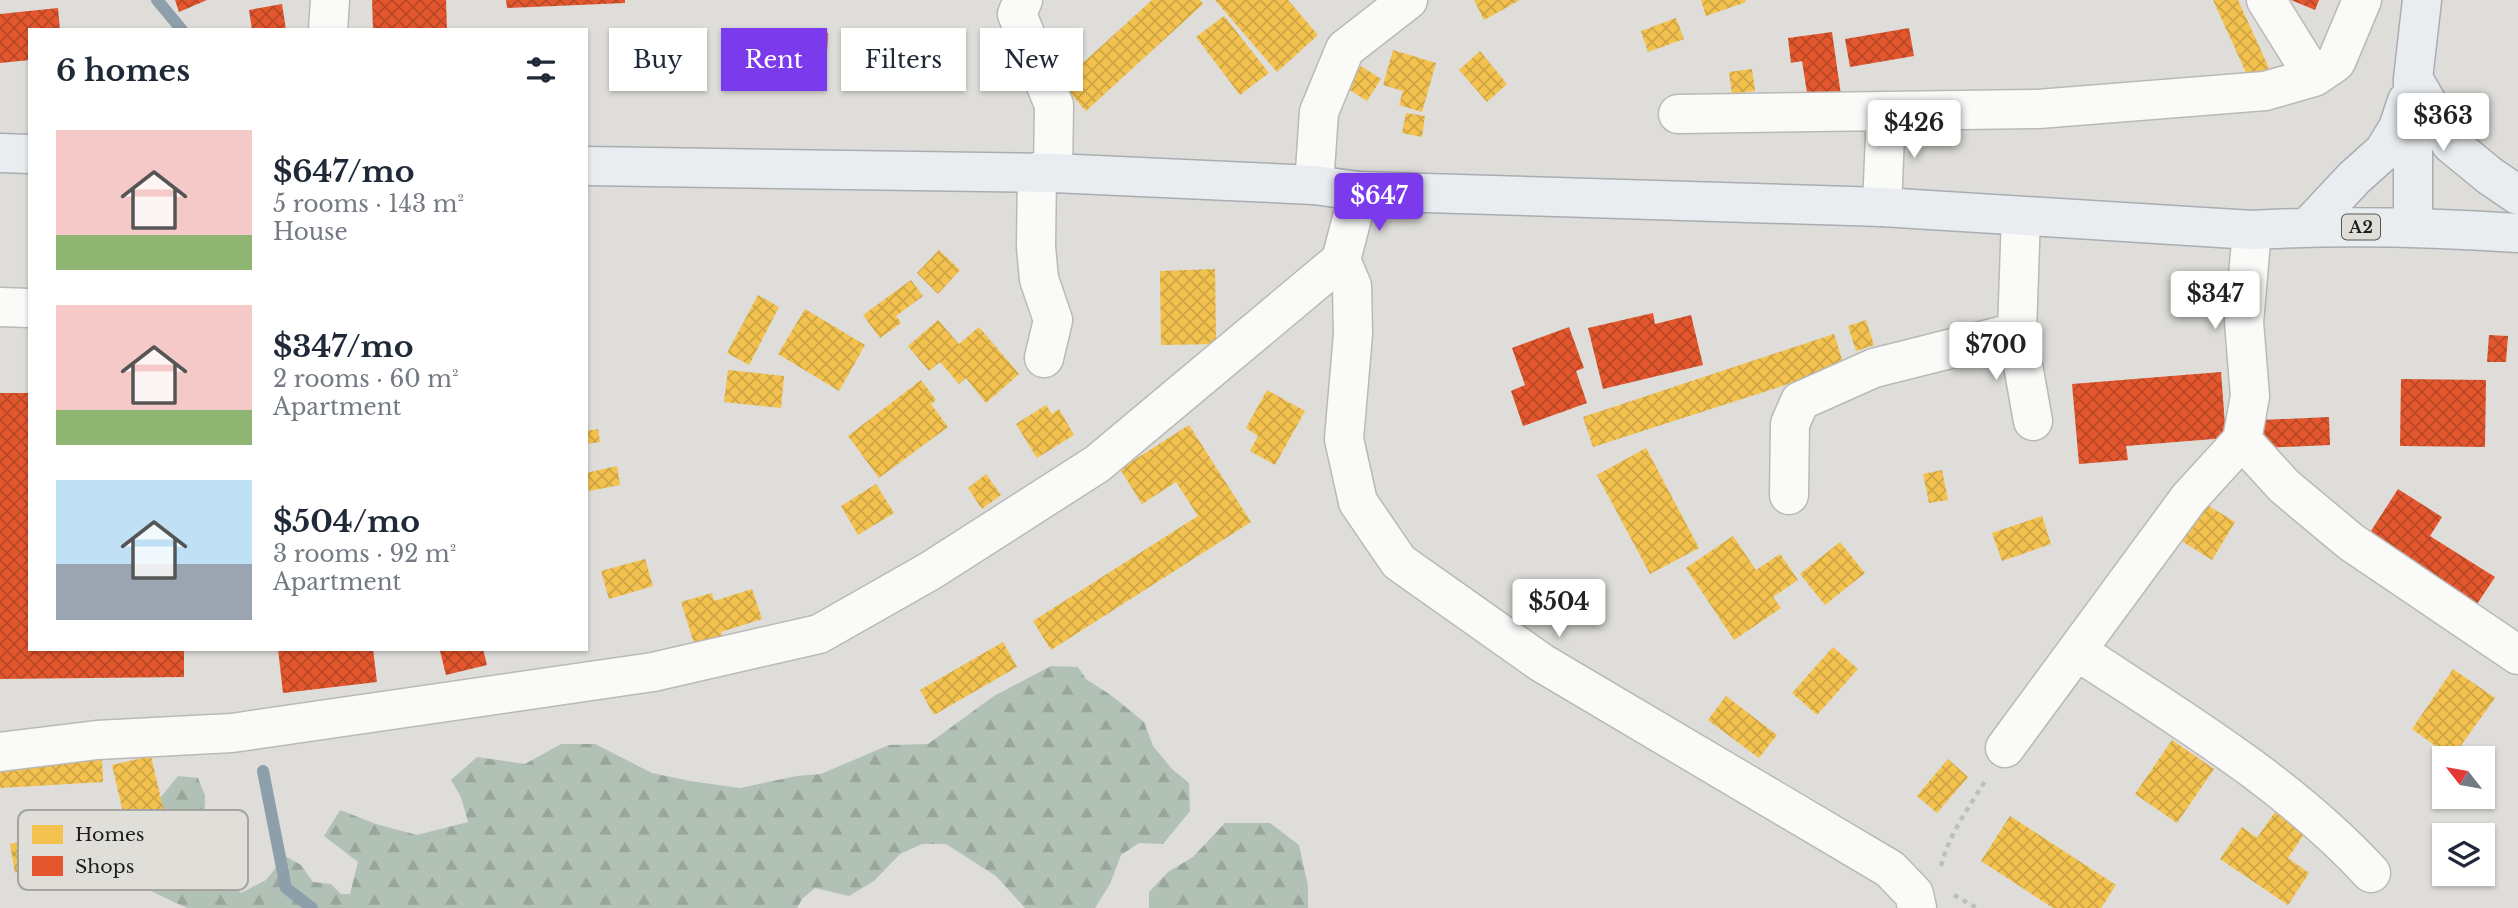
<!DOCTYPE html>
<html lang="en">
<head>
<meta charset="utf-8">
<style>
	:root { --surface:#fff; --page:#f2f2f3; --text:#1f2937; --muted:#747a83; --accent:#7c3aed }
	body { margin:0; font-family:"Libre Baskerville",serif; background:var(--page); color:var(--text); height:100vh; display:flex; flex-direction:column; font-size:26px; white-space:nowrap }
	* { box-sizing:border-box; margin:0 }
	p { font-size:23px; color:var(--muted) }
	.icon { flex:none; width:38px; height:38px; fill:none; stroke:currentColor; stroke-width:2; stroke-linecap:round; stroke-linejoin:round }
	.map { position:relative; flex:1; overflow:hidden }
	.sheet { position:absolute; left:28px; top:28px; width:560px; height:623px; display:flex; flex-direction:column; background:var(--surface); border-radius:0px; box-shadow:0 2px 5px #0004 }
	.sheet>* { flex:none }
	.banner { position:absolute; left:609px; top:28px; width:665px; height:63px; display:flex; gap:14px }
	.needle { width:46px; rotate:301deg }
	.buttons { position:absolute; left:2432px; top:746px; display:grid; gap:14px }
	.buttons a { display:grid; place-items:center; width:63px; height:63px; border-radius:0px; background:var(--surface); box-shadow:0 2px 5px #0004; font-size:35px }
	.price { position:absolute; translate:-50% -60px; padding:0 16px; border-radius:7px; background:#fff; color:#222; font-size:23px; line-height:46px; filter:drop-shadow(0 2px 4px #0008) }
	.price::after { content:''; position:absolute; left:50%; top:42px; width:21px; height:16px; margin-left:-10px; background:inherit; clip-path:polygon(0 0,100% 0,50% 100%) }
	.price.current { background:var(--accent); color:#fff }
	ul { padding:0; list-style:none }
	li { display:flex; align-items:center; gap:21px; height:175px; padding:0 28px }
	li span { display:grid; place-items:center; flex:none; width:196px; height:140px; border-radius:0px; color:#555 }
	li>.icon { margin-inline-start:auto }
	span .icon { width:84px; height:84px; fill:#fffc; stroke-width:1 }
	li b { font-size:30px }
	h2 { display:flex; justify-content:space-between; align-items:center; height:84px; padding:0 28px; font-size:30px }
	.pill { padding:0 24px; border-radius:0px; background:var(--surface); box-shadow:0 2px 5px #0004; font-size:24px; line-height:63px }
	.pill.current { background:var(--accent); color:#fff }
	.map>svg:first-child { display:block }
</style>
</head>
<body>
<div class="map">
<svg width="2518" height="908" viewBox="0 0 2518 908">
	<defs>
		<pattern id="forest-firs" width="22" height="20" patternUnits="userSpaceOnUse" patternTransform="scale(1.75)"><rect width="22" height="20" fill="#b1c1b5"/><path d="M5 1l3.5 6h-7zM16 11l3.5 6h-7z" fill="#98a59b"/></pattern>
		<pattern id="homes-cross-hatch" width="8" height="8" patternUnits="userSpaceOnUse" patternTransform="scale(1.75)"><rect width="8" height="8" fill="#f2c14e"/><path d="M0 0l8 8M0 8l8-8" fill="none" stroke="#cfa544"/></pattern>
		<pattern id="shops-cross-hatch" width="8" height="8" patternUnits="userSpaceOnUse" patternTransform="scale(1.75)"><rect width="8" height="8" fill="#e4572e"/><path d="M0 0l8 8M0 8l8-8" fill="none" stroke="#b84726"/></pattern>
	</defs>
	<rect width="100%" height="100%" fill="#deddd9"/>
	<path fill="url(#forest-firs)" d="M1051,666L1078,667L1086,679L1112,696L1144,722L1153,746L1172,769L1189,783L1190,811L1163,844L1139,843L1121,855L1110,884L1095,908H1025L996,876L946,844H922L900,854L874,881L849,896L815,888L802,899L797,908H187L138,885L130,858L135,823L165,816L160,798L178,776L198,778L205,795L204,859L241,893L266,880L285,856L301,865L313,882L331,884L341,894H350L358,862L324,836L340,810L376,824L417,835L468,822L461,797L451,780L477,757L525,764L561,744H595L652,773L690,781L740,788L797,776L821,774L889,745L928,744L994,696Z
		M1225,823H1270L1299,845L1308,886V908H1149V892L1168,872L1193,857Z"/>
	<path fill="url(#homes-cross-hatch)" d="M1152,0H1200L1203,4L1086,111L1061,83Z
		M1215,0H1288L1318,35L1277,72Z
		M1474,0H1520L1484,20Z
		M1701,0H1745L1746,2L1706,16Z
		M2213,0H2238L2269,68L2248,77Z
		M1224,16L1269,73L1240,95L1196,37Z
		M1676,18L1684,39L1648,52L1641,31Z
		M1393,50L1436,63L1422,112L1399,105L1403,91L1383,85Z
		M1480,51L1507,84L1487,102L1459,70Z
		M1361,66L1381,79L1367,101L1347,88Z
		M1752,69L1755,91L1732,94L1729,72Z
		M1406,113L1425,116L1422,137L1402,133Z
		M939,250L960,270L938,294L917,273Z
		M1215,269L1216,344L1161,345L1160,271Z
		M911,280L923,296L896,316L901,323L880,338L863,315Z
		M758,295L779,307L749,365L727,353Z
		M805,309L865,345L839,391L778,354Z
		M938,320L959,344L979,327L1019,374L986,403L966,378L959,384L940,362L929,371L908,346Z
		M1866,320L1874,345L1856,351L1848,326Z
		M1834,334L1844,366L1593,447L1583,417Z
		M728,370L784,376L781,408L724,402Z
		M921,380L936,400L931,404L948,427L879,478L848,436Z
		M1267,390L1305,411L1275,465L1250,451L1258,436L1246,428Z
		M1046,405L1052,414L1059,409L1074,435L1037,458L1016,424Z
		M1189,425L1251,522L1051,650L1033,621L1198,516L1176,482L1142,504L1120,469Z
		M598,429L600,442L586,444V431Z
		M1646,448L1699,548L1650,574L1597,475Z
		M617,466L620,485L589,491L586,473Z
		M1942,470L1948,500L1929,503L1923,474Z
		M986,474L1001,495L982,509L968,488Z
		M876,484L894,513L858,535L841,506Z
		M2196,498L2235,522L2212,560L2172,535Z
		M2042,516L2051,544L2002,561L1992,533Z
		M1733,536L1756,570L1780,554L1798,580L1773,597L1781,608L1734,640L1686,568Z
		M1840,542L1865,573L1825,605L1800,574Z
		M645,559L653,586L609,599L601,571Z
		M752,589L762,619L721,632L724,641L696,650L681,602L712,593L714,601Z
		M1003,642L1017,667L934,715L920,690Z
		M1833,647L1858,669L1817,715L1792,693Z
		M2453,669L2495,698L2452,758L2412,729Z
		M1726,696L1777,735L1759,758L1708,720Z
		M2172,740L2214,769L2177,823L2135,794Z
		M151,756L165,816L126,825L112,765Z
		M102,758L103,782L0,788V765Z
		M1948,759L1968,777L1937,813L1917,796Z
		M2275,812L2305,833L2288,858L2309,873L2288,905L2220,859L2242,827L2257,838Z
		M2010,816L2116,885L2101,908H2053L1981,861Z
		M98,826L103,855L15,873L10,844Z"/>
	<path fill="url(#shops-cross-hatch)" d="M175,0H207L179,12Z
		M372,0H446L447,30H373Z
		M506,0H625V3L507,8Z
		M2291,0H2319L2315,10Z
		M282,4L286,30H252L249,10Z
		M58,8L60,30H30V60L0,63V14Z
		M1909,28L1914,56L1850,67L1845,39Z
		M795,31L828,33L827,52L794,50Z
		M1832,32L1841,95L1808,99L1802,61L1791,63L1788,38Z
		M1653,313L1655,324L1691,315L1703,365L1603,389L1588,328Z
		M1569,327L1584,368L1576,371L1587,403L1523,426L1511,391L1525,385L1512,348Z
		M2489,335L2508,336L2506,362H2487Z
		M2221,372L2226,438L2126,446L2128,460L2079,464L2072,384Z
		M2401,379L2486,380L2485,447L2400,446Z
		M0,393H30V649H184V677L0,679Z
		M2329,417L2330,445L2262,448L2261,420Z
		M2398,489L2442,517L2430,536L2495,577L2477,604L2369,534Z
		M278,649H373L377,682L283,693Z
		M447,649H483L487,665L446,675L440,651Z"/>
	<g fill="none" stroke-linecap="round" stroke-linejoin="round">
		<path stroke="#8e9fac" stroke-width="12" d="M157,0L182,30
			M263,771L286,888L312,908"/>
		<defs>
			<path id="minor" d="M1023,0L1017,14L1054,105L1053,173
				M2266,0L2314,77
				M328,30L330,0
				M1678,114L2038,109L2265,91L2314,77L2336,62L2362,0
				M1037,172L1036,247L1039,279L1053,320L1044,358
				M1314,185L1319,112L1345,49L1408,0
				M1359,191L1341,260L1352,286L1353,334L1344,439L1358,502L1399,562L1542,663L1890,869L1914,894L1917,908
				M1882,207L1886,111
				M0,307L30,308
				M2017,332L2033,421
				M2242,440L2284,486L2351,542L2518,655
				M1789,495L1790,424L1800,401L1874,368L2017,332L2021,216
				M2077,651C2179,718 2288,783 2371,873
				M2005,748L2189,498L2242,440L2250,396L2244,322L2252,230
				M0,752L97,740L232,733L653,672L819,634L930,571L1097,464L1341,260"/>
			<path id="major" d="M2414,80L2451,144L2490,176L2518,195
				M0,153L30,154
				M586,166L1053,173L1314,185L1359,191L1882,207L2252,230C2341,225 2429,227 2518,233
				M2308,227L2354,178L2384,151L2398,128L2407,101
				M2413,227V79L2422,0"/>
		</defs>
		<use href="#minor" stroke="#bab9b6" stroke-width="41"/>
		<use href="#major" stroke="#a9adb2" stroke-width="41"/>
		<path stroke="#bebebd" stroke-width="4.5" stroke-dasharray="5 5" stroke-linecap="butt" d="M1941,866C1948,836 1969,807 1985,781
			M1954,895L1977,908"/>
		<use href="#minor" stroke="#fafaf9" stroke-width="38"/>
		<use href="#major" stroke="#eaedf0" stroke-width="38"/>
	</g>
	<g text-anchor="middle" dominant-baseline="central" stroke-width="7" stroke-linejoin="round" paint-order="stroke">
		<rect fill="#dfded8" stroke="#575654" stroke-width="2" x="2342" y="214.5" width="38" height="25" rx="5"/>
		<g font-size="16" font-weight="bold" fill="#1d1c1b">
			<text x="2361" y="227">A2</text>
		</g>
	</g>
	<rect x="18" y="810" width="230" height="80" rx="10" fill="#dfded8" stroke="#a5a49f" stroke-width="2"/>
	<rect x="32" y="825" width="31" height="19" fill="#f2c14e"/>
	<rect x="32" y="856" width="31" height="20" fill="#e4572e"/>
	<g font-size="19" fill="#1d1c1b">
		<text x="75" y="841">Homes</text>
		<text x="75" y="873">Shops</text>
	</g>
</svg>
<div class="buttons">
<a><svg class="needle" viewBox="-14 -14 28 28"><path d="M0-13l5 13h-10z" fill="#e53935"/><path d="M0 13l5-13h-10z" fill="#747a83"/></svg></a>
<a><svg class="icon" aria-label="layers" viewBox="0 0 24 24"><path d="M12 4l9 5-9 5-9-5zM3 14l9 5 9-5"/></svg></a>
</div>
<b class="price" style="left:2443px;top:153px">$363</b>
<b class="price" style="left:1914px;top:160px">$426</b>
<b class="price current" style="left:1379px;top:233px">$647</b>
<b class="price" style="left:2215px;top:331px">$347</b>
<b class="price" style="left:1996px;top:382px">$700</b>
<b class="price" style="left:1559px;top:639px">$504</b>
<div class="banner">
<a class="pill">Buy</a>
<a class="pill current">Rent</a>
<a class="pill">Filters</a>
<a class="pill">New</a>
</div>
<section class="sheet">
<h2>6 homes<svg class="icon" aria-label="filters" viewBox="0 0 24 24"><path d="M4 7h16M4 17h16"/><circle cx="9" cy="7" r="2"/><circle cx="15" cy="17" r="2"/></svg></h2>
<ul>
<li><span style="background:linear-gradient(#f6c9c9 75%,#8fb573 0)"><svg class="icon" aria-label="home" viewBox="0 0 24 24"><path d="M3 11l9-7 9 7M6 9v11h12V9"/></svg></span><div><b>$647/mo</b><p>5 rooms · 143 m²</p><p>House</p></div></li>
<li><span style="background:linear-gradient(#f6c9c9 75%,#8fb573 0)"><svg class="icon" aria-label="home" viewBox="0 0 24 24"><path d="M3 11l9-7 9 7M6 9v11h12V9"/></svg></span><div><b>$347/mo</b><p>2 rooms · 60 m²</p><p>Apartment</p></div></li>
<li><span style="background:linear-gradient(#bfe0f5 60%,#9aa5b1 0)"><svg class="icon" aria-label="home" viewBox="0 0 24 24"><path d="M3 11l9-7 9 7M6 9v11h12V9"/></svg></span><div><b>$504/mo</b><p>3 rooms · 92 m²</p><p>Apartment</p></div></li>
</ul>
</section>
</div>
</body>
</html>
